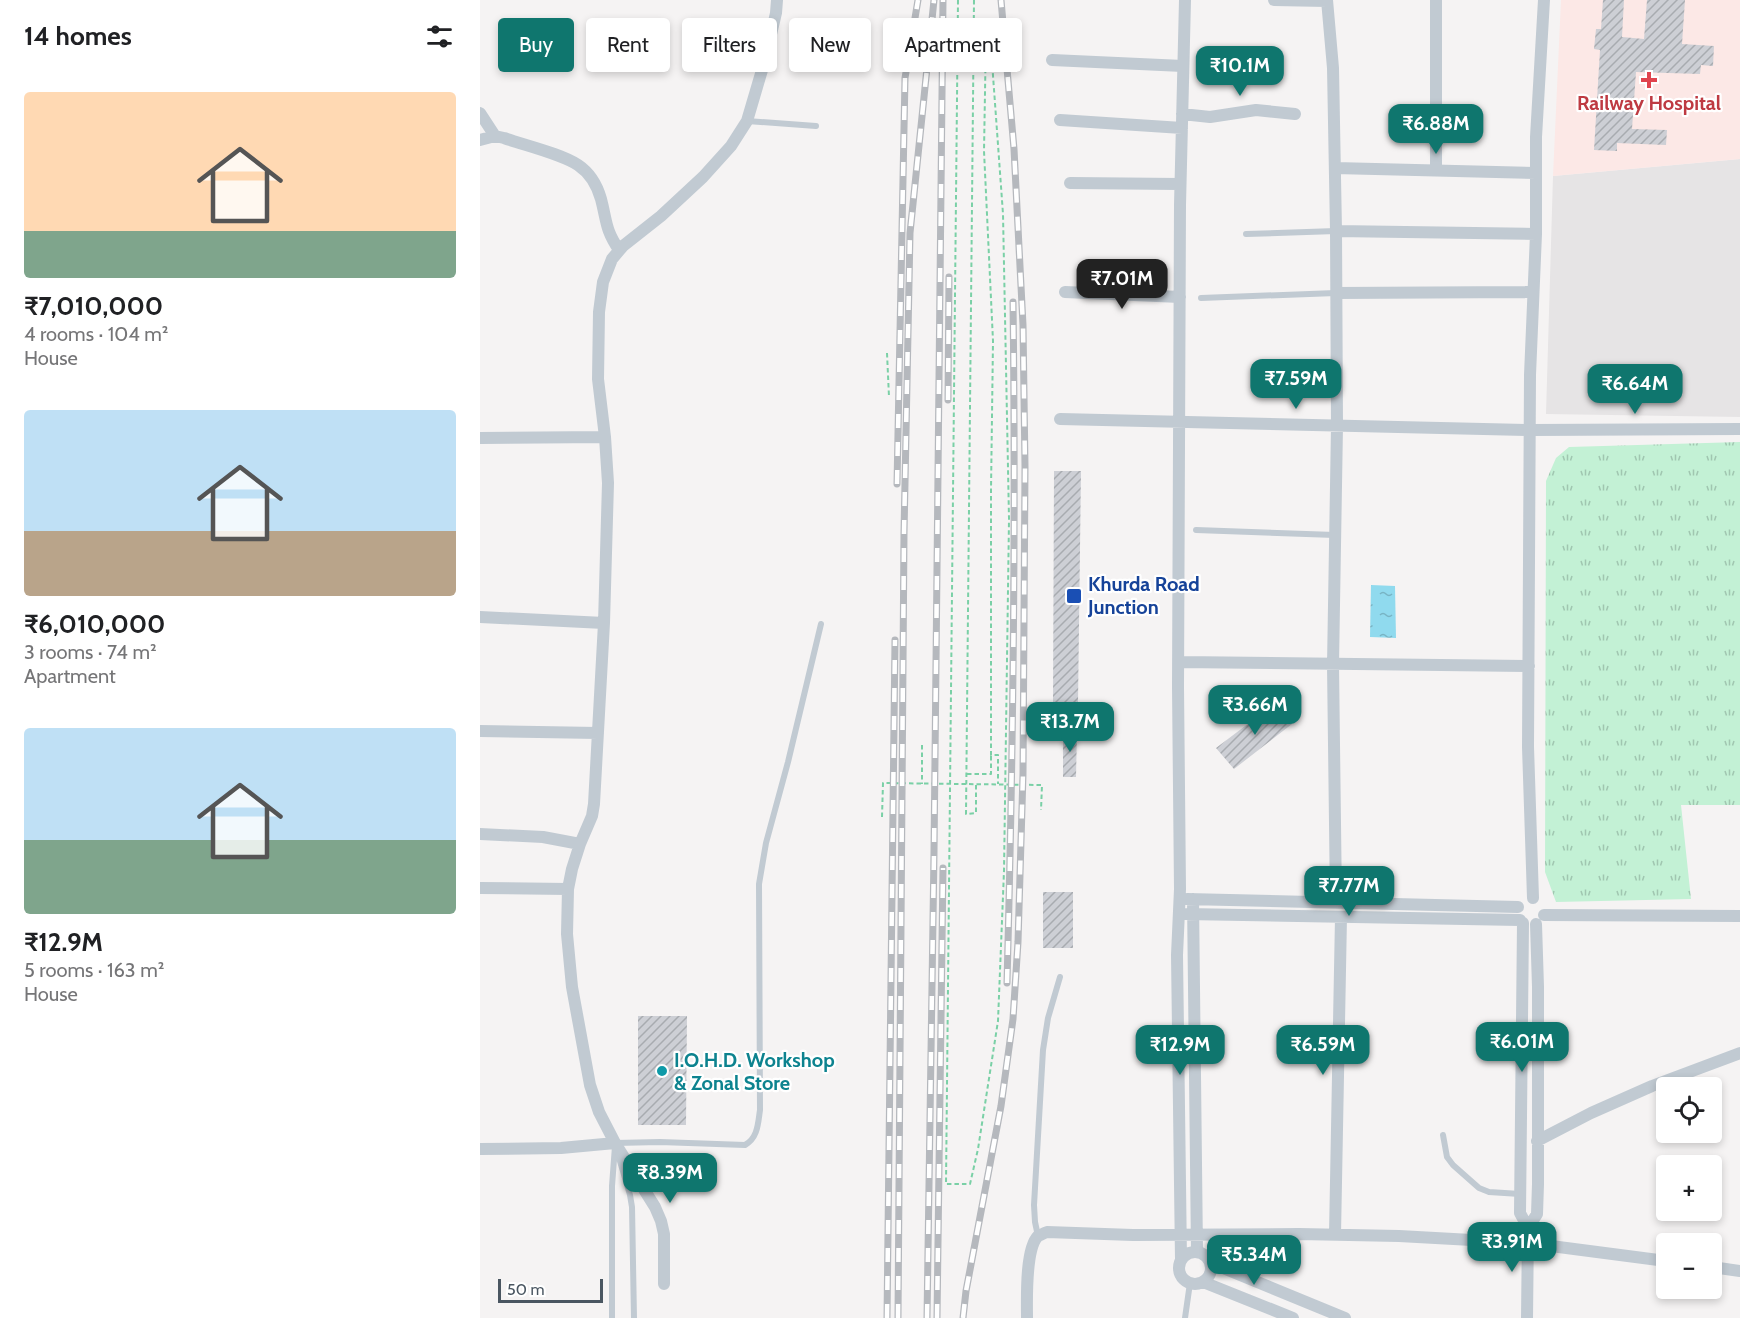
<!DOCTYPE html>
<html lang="en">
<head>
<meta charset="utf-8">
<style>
	:root { --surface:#fff; --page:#f6f6f6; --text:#202124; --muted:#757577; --accent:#0f766e }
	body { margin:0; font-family:Cabin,sans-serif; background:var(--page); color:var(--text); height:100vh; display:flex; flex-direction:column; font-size:22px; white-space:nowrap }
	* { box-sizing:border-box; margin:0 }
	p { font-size:20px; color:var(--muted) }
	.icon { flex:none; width:33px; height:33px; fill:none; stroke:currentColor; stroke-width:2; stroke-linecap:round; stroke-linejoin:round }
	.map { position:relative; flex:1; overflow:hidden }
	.sheet { display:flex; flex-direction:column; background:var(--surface); width:480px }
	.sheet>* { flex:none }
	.top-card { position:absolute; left:18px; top:18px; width:570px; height:54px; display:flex; gap:12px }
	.buttons { position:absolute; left:1176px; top:1077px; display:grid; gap:12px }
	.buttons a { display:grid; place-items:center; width:66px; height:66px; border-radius:6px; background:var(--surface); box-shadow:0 3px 9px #0003; font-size:30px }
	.scale { position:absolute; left:18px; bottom:15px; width:105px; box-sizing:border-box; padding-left:6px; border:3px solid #4a5661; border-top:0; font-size:16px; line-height:21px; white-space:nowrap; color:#4a5661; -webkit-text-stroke:4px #fff; paint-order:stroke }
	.price { position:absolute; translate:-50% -51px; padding:0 14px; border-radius:12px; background:var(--accent); color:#fff; font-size:20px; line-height:39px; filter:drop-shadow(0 2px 3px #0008) }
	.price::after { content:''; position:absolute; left:50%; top:36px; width:18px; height:14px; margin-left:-9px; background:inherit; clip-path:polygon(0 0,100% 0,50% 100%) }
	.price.active { background:#222; color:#fff }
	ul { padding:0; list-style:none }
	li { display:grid; align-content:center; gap:12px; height:318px; padding:0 24px }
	li span { display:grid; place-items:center; height:186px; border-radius:6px; color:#555 }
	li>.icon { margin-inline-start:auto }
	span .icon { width:108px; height:108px; fill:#fffc; stroke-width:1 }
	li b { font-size:26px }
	h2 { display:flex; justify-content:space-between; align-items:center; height:72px; padding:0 24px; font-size:26px }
	.chip { padding:0 21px; border-radius:6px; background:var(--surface); box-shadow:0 3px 9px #0003; font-size:21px; line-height:54px }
	.chip.active { background:var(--accent); color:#fff }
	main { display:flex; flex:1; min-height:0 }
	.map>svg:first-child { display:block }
</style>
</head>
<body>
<main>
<section class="sheet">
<h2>14 homes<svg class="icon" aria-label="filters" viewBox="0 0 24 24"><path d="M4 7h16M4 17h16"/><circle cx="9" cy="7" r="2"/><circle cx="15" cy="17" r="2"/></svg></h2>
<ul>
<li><span style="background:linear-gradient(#ffd9b3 75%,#7fa58c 0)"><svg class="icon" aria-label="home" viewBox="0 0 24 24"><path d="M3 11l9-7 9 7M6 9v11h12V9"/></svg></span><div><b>₹7,010,000</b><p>4 rooms · 104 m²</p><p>House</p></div></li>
<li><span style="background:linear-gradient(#bfe0f5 65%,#b9a48a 0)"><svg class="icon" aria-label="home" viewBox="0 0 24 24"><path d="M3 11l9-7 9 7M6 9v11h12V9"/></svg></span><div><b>₹6,010,000</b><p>3 rooms · 74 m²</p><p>Apartment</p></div></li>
<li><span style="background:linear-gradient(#bfe0f5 60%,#7fa58c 0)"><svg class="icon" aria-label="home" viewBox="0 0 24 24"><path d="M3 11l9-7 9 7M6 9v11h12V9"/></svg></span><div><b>₹12.9M</b><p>5 rooms · 163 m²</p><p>House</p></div></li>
</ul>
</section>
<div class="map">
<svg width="1260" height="1318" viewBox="0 0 1260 1318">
	<defs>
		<pattern id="grass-tufts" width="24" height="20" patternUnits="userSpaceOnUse" patternTransform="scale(1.5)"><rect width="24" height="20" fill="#c3f1d5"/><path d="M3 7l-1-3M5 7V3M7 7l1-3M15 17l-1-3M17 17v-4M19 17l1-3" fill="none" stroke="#a0c6b0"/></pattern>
		<pattern id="water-ripples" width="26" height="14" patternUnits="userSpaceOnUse" patternTransform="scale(1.5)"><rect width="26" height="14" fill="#90daee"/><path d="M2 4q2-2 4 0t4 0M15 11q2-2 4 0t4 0" fill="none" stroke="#78b4c4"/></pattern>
		<pattern id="building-hatch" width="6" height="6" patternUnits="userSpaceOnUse" patternTransform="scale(1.5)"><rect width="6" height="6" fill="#cdcfd5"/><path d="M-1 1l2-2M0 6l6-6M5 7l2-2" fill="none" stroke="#a8abb0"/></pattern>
	</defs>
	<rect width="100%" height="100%" fill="#f5f3f3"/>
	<path fill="#e6e4e5" d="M1260,159V417L1066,414L1073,176Z"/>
	<path fill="#fce8e6" d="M1081,0H1260V159L1073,176Z"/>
	<path fill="url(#grass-tufts)" d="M1260,442V805H1201L1211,899L1076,902L1065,872L1066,481L1076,458L1089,447Z"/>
	<path fill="url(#water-ripples)" d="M891,585L915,586L916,638L890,637Z"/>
	<path fill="url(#building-hatch)" d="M1123,0H1144L1142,37L1164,39L1167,0H1205L1202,44L1234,46L1233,66L1221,65L1220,74L1156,72L1152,129L1187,130L1186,145L1137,143V151L1114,150L1120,50L1114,49L1116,29H1121Z
		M574,471H601L598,703L573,704Z
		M797,702L812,724L754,769L736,748Z
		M583,730L597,731L596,777H583Z
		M563,892H593V948H563Z
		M158,1016H207L206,1125H158Z"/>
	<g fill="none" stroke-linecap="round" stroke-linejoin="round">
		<path stroke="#7ad0a6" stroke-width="2" stroke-dasharray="4.5 3" stroke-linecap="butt" d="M478,0L466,1184H490L498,1149L518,1021L524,871L529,519L523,214L510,34H506L504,151L513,341L511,490V755H518V784
			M494,0L486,814L496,813V784
			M407,353L409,397
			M442,745V784
			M487,774H511V755
			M402,817L403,783L562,785L561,810"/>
		<path stroke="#c1cad2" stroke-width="6" d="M267,121L336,126
			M766,234L856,231
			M721,298L856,293
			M716,530L855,535
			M963,1135L967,1157L973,1165L999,1188L1009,1192L1040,1194
			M135,1143L180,1142L265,1145C278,1138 278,1123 280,1110L279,884L286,843L308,762L341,624
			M139,1158L150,1195L152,1207L154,1318
			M558,1236L555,1222L554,1205L563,1050L568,1018L580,977
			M132,1318V1186L135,1146
			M705,1318L710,1283"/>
		<path stroke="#c1cad2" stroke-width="12" d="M794,0L847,1
			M847,0L853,68L856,231L857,426L853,665L856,902
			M956,0V170
			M572,60L703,66
			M0,113L15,136
			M702,114L730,117L776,110L815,114
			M580,120L702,128
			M0,140L15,136L24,138C44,145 82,154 98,165C110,173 117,185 121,199C127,222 125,229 139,250
			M855,168L1056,173
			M590,183L700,184
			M856,231L1056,234
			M585,292L700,297
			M856,293L1053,292
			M580,419L1051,430L1260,429
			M0,438L125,437
			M0,617L124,623
			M699,662L1049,666
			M0,731L118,733
			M0,834L63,837L100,844
			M0,888L88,889
			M1053,898L1048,747L1050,375L1056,234V137L1064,0
			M707,899L1038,907
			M713,899L717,1252
			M705,914L1040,920
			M1064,915L1260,916
			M1043,923L1040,1213L1048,1228L1047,1318
			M1057,1141L1111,1113L1172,1086L1260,1053
			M0,1149L81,1148L135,1143
			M1048,1228L1057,1214L1058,1184V987L1056,924
			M855,1235L861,917
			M699 1268a16 16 0 1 1 32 0a16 16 0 1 1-32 0Z
			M701,1259L697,955L700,889L698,687L700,205L705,0
			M731,1263L865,1318
			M1232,1267L1260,1271
			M723,1282L813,1318
			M184,1284V1234L181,1221L175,1207L135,1143L119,1112L110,1085L92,987L87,934L88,889L92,869L100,844L112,816L114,804L124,623L128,483L125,437L118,379L119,312L123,282L132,259L143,246L181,216L223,177L251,146L267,121L285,60L296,13L297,0
			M547,1318C547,1300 545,1249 558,1236C559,1236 566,1232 567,1232L653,1235L819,1234L919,1236L1048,1243L1186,1261"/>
		<defs>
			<path id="rail" d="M468,400L469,277
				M417,484L425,78L438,0
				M527,983C533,756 536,529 533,302
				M407,1318L415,640
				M418,1318L424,533L430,233L454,0
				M447,1318L454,853L463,0
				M457,1318L463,868
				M483,1318L486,1291L521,1106L533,1019L538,942L543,774L545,467L543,325L534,149L521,0"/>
		</defs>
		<use href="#rail" stroke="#b5b8bd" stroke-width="7"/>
		<use href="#rail" stroke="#fff" stroke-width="4.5" stroke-dasharray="14" stroke-linecap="butt"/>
	</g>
	<path fill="#e0444e" stroke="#fff" stroke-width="2" d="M1166 71h6v6h6v6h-6v6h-6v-6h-6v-6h6z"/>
	<rect fill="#1a4fb4" stroke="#fff" stroke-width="2" x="586" y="588" width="16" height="16" rx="3"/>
	<circle fill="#0f9aa8" stroke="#fff" stroke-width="2" cx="182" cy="1071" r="6"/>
	<g text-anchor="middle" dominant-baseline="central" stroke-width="4.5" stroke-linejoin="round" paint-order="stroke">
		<g font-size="20" font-weight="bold" fill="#be3a42" stroke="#fff">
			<text x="1169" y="103">Railway Hospital</text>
		</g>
		<g font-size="20" font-weight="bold" fill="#164399" stroke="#fff" text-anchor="start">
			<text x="608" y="584">Khurda Road<tspan x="608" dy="23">Junction</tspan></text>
		</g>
		<g font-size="20" font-weight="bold" fill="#0d838f" stroke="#fff" text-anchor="start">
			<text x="194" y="1060">I.O.H.D. Workshop<tspan x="194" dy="23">&amp; Zonal Store</tspan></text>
		</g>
	</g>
</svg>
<div class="buttons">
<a><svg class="icon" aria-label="locate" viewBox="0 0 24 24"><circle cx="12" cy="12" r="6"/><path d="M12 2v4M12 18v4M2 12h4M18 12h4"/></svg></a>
<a>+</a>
<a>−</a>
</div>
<div class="scale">50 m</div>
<b class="price" style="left:760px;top:97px">₹10.1M</b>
<b class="price" style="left:956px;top:155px">₹6.88M</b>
<b class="price active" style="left:642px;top:310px">₹7.01M</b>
<b class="price" style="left:816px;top:410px">₹7.59M</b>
<b class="price" style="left:1155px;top:415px">₹6.64M</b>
<b class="price" style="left:775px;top:736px">₹3.66M</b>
<b class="price" style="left:590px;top:753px">₹13.7M</b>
<b class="price" style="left:869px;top:917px">₹7.77M</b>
<b class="price" style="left:1042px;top:1073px">₹6.01M</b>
<b class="price" style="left:700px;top:1076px">₹12.9M</b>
<b class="price" style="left:843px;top:1076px">₹6.59M</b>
<b class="price" style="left:190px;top:1204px">₹8.39M</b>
<b class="price" style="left:1032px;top:1273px">₹3.91M</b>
<b class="price" style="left:774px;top:1286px">₹5.34M</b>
<div class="top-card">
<a class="chip active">Buy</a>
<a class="chip">Rent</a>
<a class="chip">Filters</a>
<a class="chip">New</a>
<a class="chip">Apartment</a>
</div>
</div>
</main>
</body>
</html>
